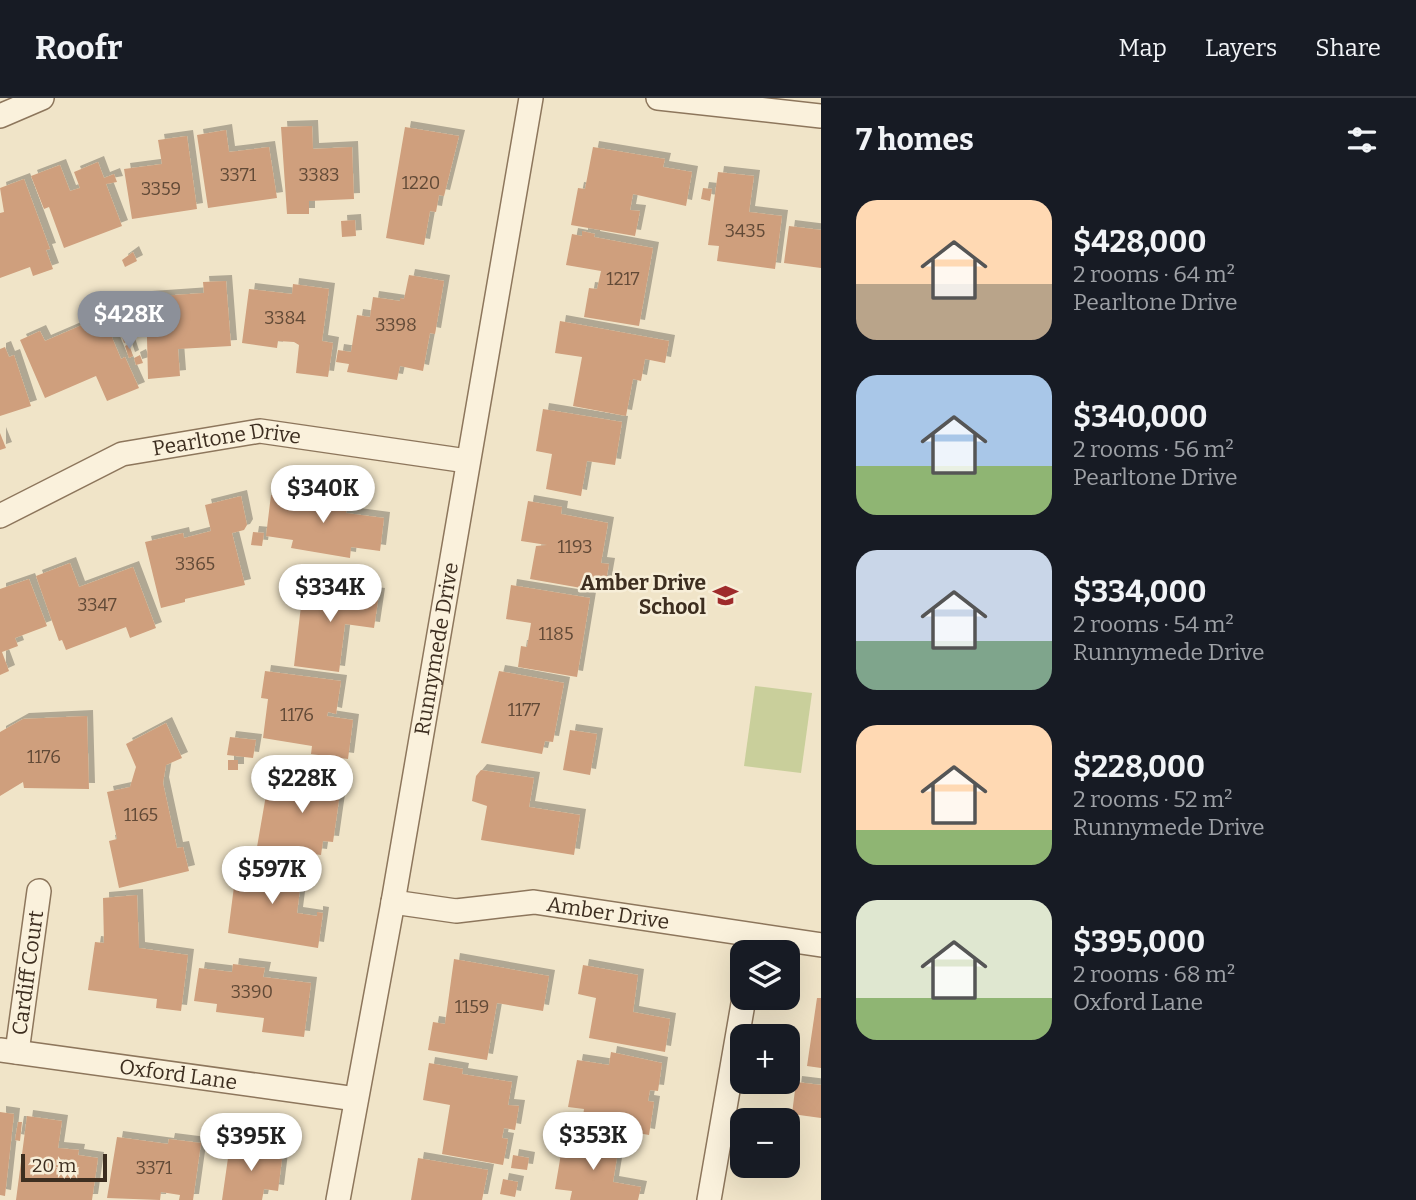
<!DOCTYPE html>
<html lang="en">
<head>
<meta charset="utf-8">
<style>
	:root { --surface:#171b24; --page:#20242c; --text:#f1f3f6; --muted:#9ea1a6; --line:#363941; --accent:#8c9099 }
	body { margin:0; font-family:Bitter,serif; background:var(--page); color:var(--text); height:100vh; display:flex; flex-direction:column; font-size:26px; white-space:nowrap }
	* { box-sizing:border-box; margin:0 }
	p { font-size:23px; color:var(--muted) }
	.icon { flex:none; width:38px; height:38px; fill:none; stroke:currentColor; stroke-width:2; stroke-linecap:round; stroke-linejoin:round }
	.map { position:relative; flex:1; overflow:hidden }
	.sheet { display:flex; flex-direction:column; background:var(--surface); width:595px }
	.sheet>* { flex:none }
	.tools { position:absolute; left:730px; top:842px; display:grid; gap:14px }
	.tools a { display:grid; place-items:center; width:70px; height:70px; border-radius:14px; background:var(--surface); box-shadow:0 7px 28px #0002; font-size:35px }
	.scale { position:absolute; left:21px; bottom:18px; width:86px; box-sizing:border-box; padding-left:7px; border:4px solid #3d2e20; border-top:0; font-size:19px; line-height:24px; white-space:nowrap; color:#3d2e20; -webkit-text-stroke:5px #f7eed8; paint-order:stroke }
	.price { position:absolute; translate:-50% -60px; padding:0 16px; border-radius:24px; background:#fff; color:#222; font-size:23px; line-height:46px; filter:drop-shadow(0 2px 4px #0008) }
	.price::after { content:''; position:absolute; left:50%; top:42px; width:21px; height:16px; margin-left:-10px; background:inherit; clip-path:polygon(0 0,100% 0,50% 100%) }
	.price.current { background:var(--accent); color:#fff }
	ul { padding:0; list-style:none }
	li { display:flex; align-items:center; gap:21px; height:175px; padding:0 35px }
	li span { display:grid; place-items:center; flex:none; width:196px; height:140px; border-radius:21px; color:#555 }
	li>.icon { margin-inline-start:auto }
	span .icon { width:84px; height:84px; fill:#fffc; stroke-width:1 }
	li b { font-size:30px }
	h2 { display:flex; justify-content:space-between; align-items:center; height:84px; padding:0 35px; font-size:30px }
	header { display:flex; align-items:center; gap:42px; box-sizing:border-box; height:98px; padding:0 35px; background:var(--surface); border-bottom:2px solid var(--line) }
	header strong { font-size:33px }
	nav { display:flex; gap:38px; margin-inline-start:auto; font-size:24px }
	main { display:flex; flex:1; min-height:0 }
	.map>svg:first-child { display:block }
</style>
</head>
<body>
<header>
<strong>Roofr</strong>
<nav><a>Map</a><a>Layers</a><a>Share</a></nav>
</header>
<main>
<div class="map">
<svg width="821" height="1102" viewBox="0 0 821 1102">
	<defs>
		<filter id="shadow"><feDropShadow dx="6" dy="-6" stdDeviation="0" flood-color="#0004"/></filter>
	</defs>
	<rect width="100%" height="100%" fill="#f0e4c8"/>
	<path fill="#c9cf9b" d="M755,588L812,595L801,675L744,668Z"/>
	<path fill="#cf9f7d" filter="url(#shadow)" d="M312,28L313,51L352,49L354,101L309,103V116H287L281,29Z
		M405,29L459,38L444,98L439,97L436,114L430,113L424,147L386,140Z
		M226,32L229,54L269,49L277,100L208,110L197,37Z
		M187,38L197,111L132,121L124,71L162,66L158,42Z
		M593,49L665,61L663,69L692,74L686,108L633,96L630,112L640,113L635,138L571,127L578,90L585,91Z
		M98,64L104,80L114,76L117,84L106,86L122,128L64,150L49,109L44,111L31,78L60,67L70,93L80,90L74,74Z
		M718,74L754,78L749,114L782,118L775,171L717,163L719,148L708,147Z
		M24,81L50,151L46,152L53,171L33,178L30,169L0,180V115L4,114L0,90Z
		M703,90L712,91L710,103L701,101Z
		M355,122L356,138L342,139L341,123Z
		M789,128L821,132V170L784,165Z
		M582,133L595,136L594,139L653,150L639,228L584,219L589,190L597,191L601,173L566,167L572,136L582,138Z
		M133,154L137,163L125,169L122,162Z
		M409,177L444,183L435,236L430,235L423,273L400,268L397,282L347,274L349,266L336,264L338,252L351,254L357,217L370,219L373,199L400,203V200L404,201Z
		M226,183L231,248L178,251L180,278L148,281L146,199L204,195L203,184Z
		M293,186L329,191L322,243L333,245L328,279L296,275L299,247L294,244L278,243L277,250L242,245L249,191L292,196Z
		M103,218L121,261L125,259L139,290L107,303L96,278L45,300L20,242L40,233L45,243Z
		M560,223L669,243L665,265L645,261L641,283L633,281L626,318L573,308L582,259L555,255Z
		M124,231L128,243L124,245L120,232Z
		M129,246L133,258L129,260L125,248Z
		M5,249L9,259L14,257L31,308L0,318V251Z
		M140,257L143,265L136,267L134,260Z
		M543,311L622,324L615,367L587,363L581,398L546,391L552,356L536,353Z
		M0,335L6,350L0,352Z
		M301,394L348,402L346,415L384,420L380,453L351,449L350,460L291,450L293,442L266,438L271,397L300,402Z
		M241,398L247,427L244,432L232,435L245,487L185,501V504L161,510L145,444L183,435L184,440L211,433L205,407Z
		M528,403L562,409L561,416L608,425L601,465L609,466L604,494L530,481L536,448L547,447L521,443Z
		M253,434L264,435L262,448L251,447Z
		M70,465L79,489L133,469L156,530L130,540L126,529L66,552L62,542L59,543L36,478Z
		M29,481L47,528L15,540L18,548L2,554L9,573L0,577V491Z
		M300,486L379,496L374,530L345,526L339,574L294,568L301,508H297Z
		M511,487L590,500L577,579L518,569L521,548L527,549L531,525L506,521Z
		M265,573L341,583L336,616L328,614L327,618L353,622L348,661L311,656L312,648L263,640L268,601L261,600Z
		M499,573L564,585L553,644L545,643L542,656L481,645Z
		M87,618L89,691L24,690L23,684L0,698V634L23,621Z
		M166,625L182,660L166,667L163,685L177,750L183,749L189,773L119,790L109,743L117,741L107,694L130,689L136,669L126,646Z
		M570,632L597,636L590,677L563,672Z
		M230,639L256,642L253,660L227,657Z
		M228,662H238V672H228Z
		M481,672L534,680L529,709L580,717L574,757L481,742L487,708L472,703L476,678Z
		M292,674L342,681L333,744L323,743L321,757L257,749L266,697L288,700Z
		M251,762L303,768L297,815L317,818V814L323,815L318,850L228,835L236,773L249,775Z
		M137,797L139,850L188,857L181,913L156,910L157,901L88,892L95,844L104,845L103,800Z
		M454,861L549,878L543,913L497,905L487,962L428,952L433,924L445,926Z
		M233,866L265,870L263,879L311,885L304,939L262,934L264,920L216,914L217,906L194,903L199,870L232,874Z
		M583,867L638,877L633,914L670,921L665,954L589,940L596,900L578,896Z
		M817,900H821V970L807,968Z
		M611,954L662,965L658,993L650,992L648,1003L654,1004L649,1037L582,1025L584,1011L568,1009L577,962L609,967Z
		M429,965L463,971L462,976L512,984L508,1007L519,1008L515,1032L504,1030L502,1040L508,1041L503,1067L442,1056L450,1007L423,1002Z
		M796,984L821,987V1020L792,1016Z
		M0,1014L14,1016L5,1098L0,1097Z
		M27,1018L62,1023L58,1050L79,1052L78,1057L98,1060L92,1102H16Z
		M18,1024H22L20,1043L15,1042Z
		M597,1037L620,1041L613,1084L641,1089L638,1102H570L572,1093L555,1091L563,1044L595,1050Z
		M117,1039L168,1046L169,1041L201,1045L193,1102H179L180,1097L161,1094L160,1102L107,1100Z
		M230,1046L283,1053L278,1093L264,1091L262,1102H222Z
		M513,1057L529,1060L527,1072L511,1070Z
		M418,1060L488,1072L482,1102H411Z
		M503,1081L518,1084L515,1099L500,1096Z"/>
	<g fill="none" stroke-linecap="round" stroke-linejoin="round">
		<defs>
			<g id="minor">
				<path d="M658,0L821,18"/>
				<path d="M0,18L42,0"/>
				<path id="s1" d="M0,418L122,356L260,333L467,363"/>
				<path id="s2" d="M393,804L456,813L534,804L821,847"/>
				<path id="s3" d="M0,952L356,1001"/>
				<path id="s4" d="M17,954L39,793"/>
				<path id="s5" d="M338,1102L393,804L531,0"/>
				<path d="M709,1102L744,900"/>
			</g>
		</defs>
		<use href="#minor" stroke="#8d765c" stroke-width="26"/>
		<use href="#minor" stroke="#faf1dc" stroke-width="23"/>
	</g>
	<defs>
		<symbol id="school-bare" viewBox="-9 -9 18 18"><path d="M0-5L7-2L0 1L-7-2ZM-4 1L0 2.5L4 1V4Q0 6-4 4Z" fill="#9e2a2b" stroke="#f7eed8" stroke-width="2.5" paint-order="stroke"/></symbol>
	</defs>
	<g fill-rule="evenodd">
		<use href="#school-bare" x="708" y="480" width="35" height="35"/>
	</g>
	<g text-anchor="middle" dominant-baseline="central" stroke-width="5" stroke-linejoin="round" paint-order="stroke">
		<g font-size="18" fill="#624a37">
			<text x="238" y="77">3371</text>
			<text x="319" y="77">3383</text>
			<text x="421" y="85">1220</text>
			<text x="161" y="91">3359</text>
			<text x="745" y="133">3435</text>
			<text x="623" y="181">1217</text>
			<text x="285" y="220">3384</text>
			<text x="396" y="227">3398</text>
			<text x="575" y="449">1193</text>
			<text x="195" y="466">3365</text>
			<text x="97" y="507">3347</text>
			<text x="556" y="536">1185</text>
			<text x="524" y="612">1177</text>
			<text x="297" y="617">1176</text>
			<text x="44" y="659">1176</text>
			<text x="141" y="717">1165</text>
			<text x="252" y="894">3390</text>
			<text x="472" y="909">1159</text>
			<text x="154" y="1070">3371</text>
		</g>
		<g font-size="21" fill="#3d2e20" stroke="#f7eed8">
			<text stroke="none"><textPath href="#s1" startOffset="243">Pearltone Drive</textPath></text>
			<text stroke="none"><textPath href="#s5" startOffset="560">Runnymede Drive</textPath></text>
			<text stroke="none"><textPath href="#s2" startOffset="217">Amber Drive</textPath></text>
			<text stroke="none"><textPath href="#s4" startOffset="80">Cardiff Court</textPath></text>
			<text stroke="none"><textPath href="#s3" startOffset="180">Oxford Lane</textPath></text>
		</g>
		<g font-size="21" font-weight="bold" fill="#3d2e20" stroke="#f7eed8" text-anchor="end">
			<text x="706" y="485">Amber Drive<tspan x="706" dy="24">School</tspan></text>
		</g>
	</g>
</svg>
<div class="tools">
<a><svg class="icon" aria-label="layers" viewBox="0 0 24 24"><path d="M12 4l9 5-9 5-9-5zM3 14l9 5 9-5"/></svg></a>
<a>+</a>
<a>−</a>
</div>
<div class="scale">20 m</div>
<b class="price current" style="left:129px;top:253px">$428K</b>
<b class="price" style="left:323px;top:427px">$340K</b>
<b class="price" style="left:330px;top:526px">$334K</b>
<b class="price" style="left:302px;top:717px">$228K</b>
<b class="price" style="left:272px;top:808px">$597K</b>
<b class="price" style="left:593px;top:1074px">$353K</b>
<b class="price" style="left:251px;top:1075px">$395K</b>
</div>
<section class="sheet">
<h2>7 homes<svg class="icon" aria-label="filters" viewBox="0 0 24 24"><path d="M4 7h16M4 17h16"/><circle cx="9" cy="7" r="2"/><circle cx="15" cy="17" r="2"/></svg></h2>
<ul>
<li><span style="background:linear-gradient(#ffd9b3 60%,#b9a48a 0)"><svg class="icon" aria-label="home" viewBox="0 0 24 24"><path d="M3 11l9-7 9 7M6 9v11h12V9"/></svg></span><div><b>$428,000</b><p>2 rooms · 64 m²</p><p>Pearltone Drive</p></div></li>
<li><span style="background:linear-gradient(#a9c7e8 65%,#8fb573 0)"><svg class="icon" aria-label="home" viewBox="0 0 24 24"><path d="M3 11l9-7 9 7M6 9v11h12V9"/></svg></span><div><b>$340,000</b><p>2 rooms · 56 m²</p><p>Pearltone Drive</p></div></li>
<li><span style="background:linear-gradient(#c9d6e8 65%,#7fa58c 0)"><svg class="icon" aria-label="home" viewBox="0 0 24 24"><path d="M3 11l9-7 9 7M6 9v11h12V9"/></svg></span><div><b>$334,000</b><p>2 rooms · 54 m²</p><p>Runnymede Drive</p></div></li>
<li><span style="background:linear-gradient(#ffd9b3 75%,#8fb573 0)"><svg class="icon" aria-label="home" viewBox="0 0 24 24"><path d="M3 11l9-7 9 7M6 9v11h12V9"/></svg></span><div><b>$228,000</b><p>2 rooms · 52 m²</p><p>Runnymede Drive</p></div></li>
<li><span style="background:linear-gradient(#dfe7d0 70%,#8fb573 0)"><svg class="icon" aria-label="home" viewBox="0 0 24 24"><path d="M3 11l9-7 9 7M6 9v11h12V9"/></svg></span><div><b>$395,000</b><p>2 rooms · 68 m²</p><p>Oxford Lane</p></div></li>
</ul>
</section>
</main>
</body>
</html>
